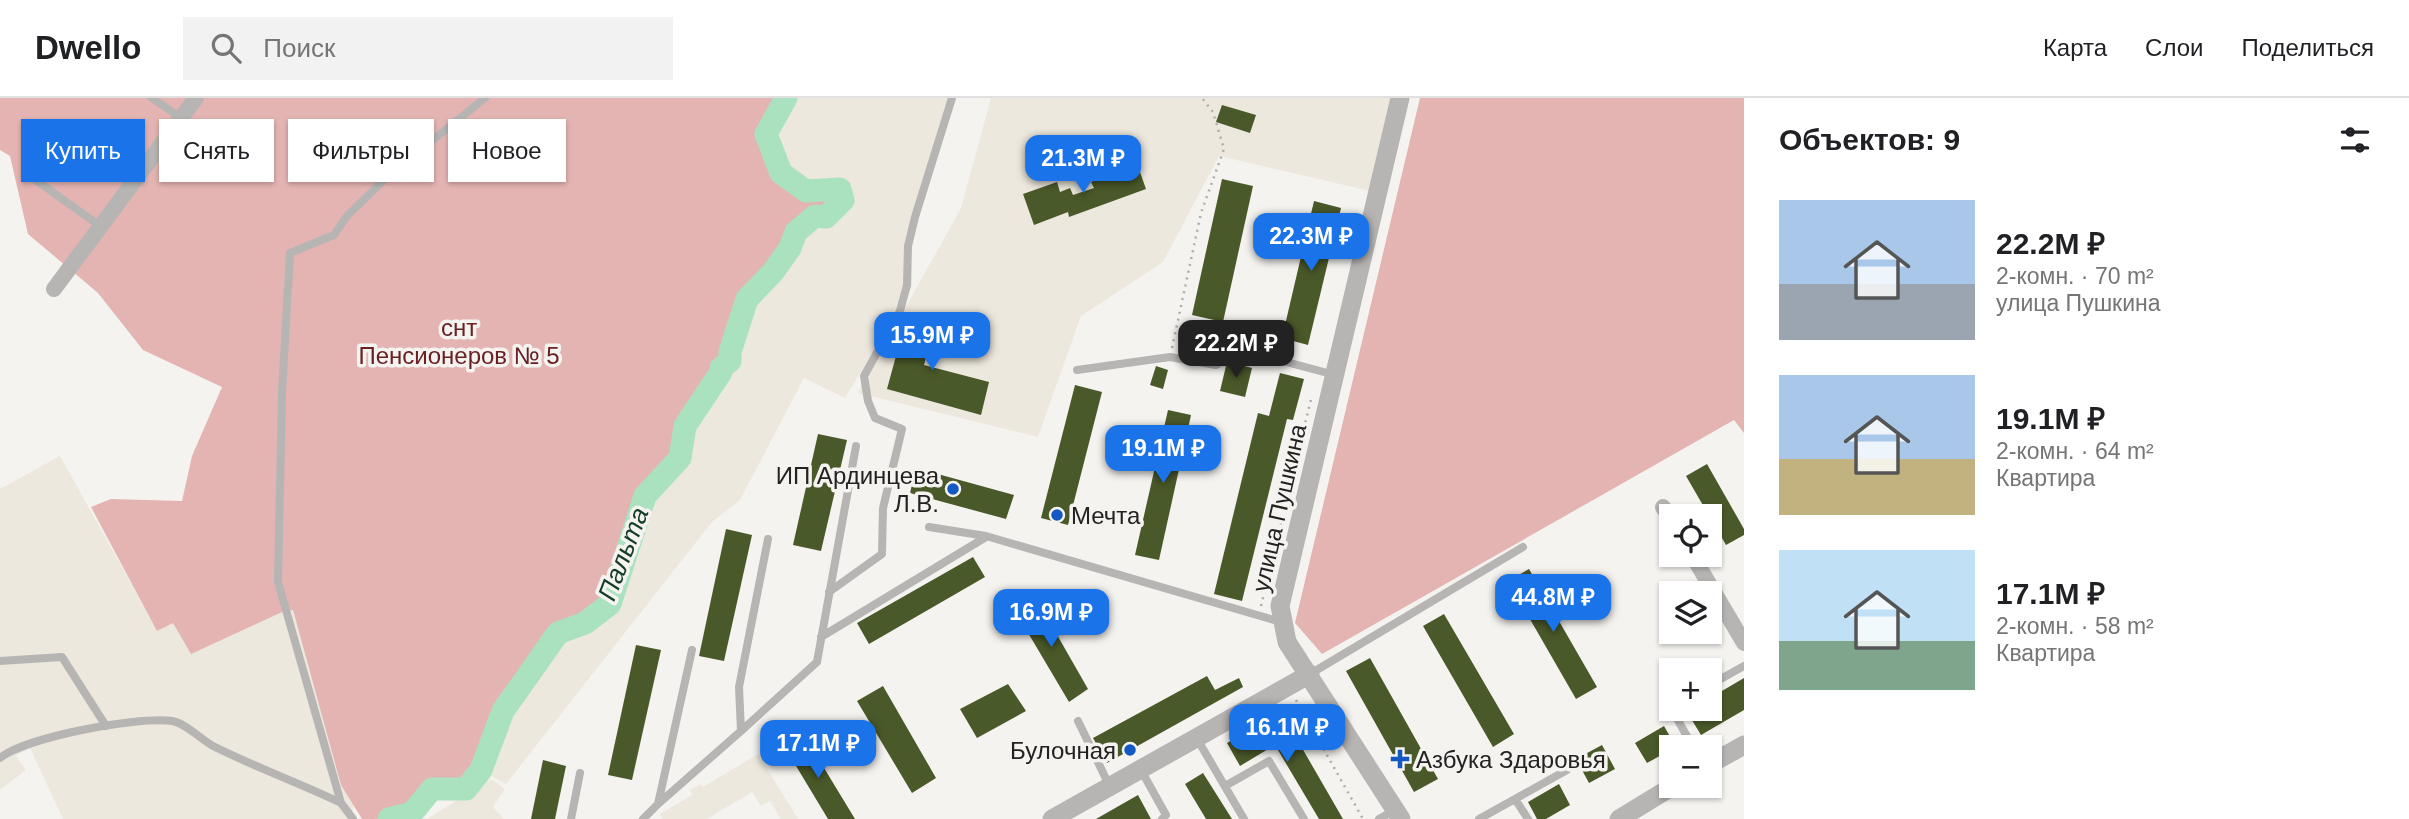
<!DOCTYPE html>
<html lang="ru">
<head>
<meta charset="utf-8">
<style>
	:root { --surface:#fff; --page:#f2f2f2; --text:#202124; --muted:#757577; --line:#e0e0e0; --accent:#1a73e8 }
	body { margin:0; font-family:Helvetica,sans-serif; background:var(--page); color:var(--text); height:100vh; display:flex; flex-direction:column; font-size:26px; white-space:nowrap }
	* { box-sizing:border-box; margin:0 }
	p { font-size:23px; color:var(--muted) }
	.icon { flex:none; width:38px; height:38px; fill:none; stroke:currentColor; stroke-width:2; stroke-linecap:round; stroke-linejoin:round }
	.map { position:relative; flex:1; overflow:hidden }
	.sheet { display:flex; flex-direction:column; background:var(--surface); width:665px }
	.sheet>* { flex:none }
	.guide { position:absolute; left:21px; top:21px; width:665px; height:63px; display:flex; gap:14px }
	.controls { position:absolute; left:1659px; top:406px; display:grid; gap:14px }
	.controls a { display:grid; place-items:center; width:63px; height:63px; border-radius:0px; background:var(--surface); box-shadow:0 2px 5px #0004; font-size:35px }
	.price { position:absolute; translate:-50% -60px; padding:0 16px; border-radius:14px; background:var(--accent); color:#fff; font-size:23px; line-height:46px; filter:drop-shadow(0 2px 4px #0008) }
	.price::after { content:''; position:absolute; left:50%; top:42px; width:21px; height:16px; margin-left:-10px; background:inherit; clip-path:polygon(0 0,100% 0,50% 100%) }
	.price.on { background:#222; color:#fff }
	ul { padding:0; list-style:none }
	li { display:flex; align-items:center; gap:21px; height:175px; padding:0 35px }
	li span { display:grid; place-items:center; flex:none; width:196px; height:140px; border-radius:0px; color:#555 }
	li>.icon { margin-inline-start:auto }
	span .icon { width:84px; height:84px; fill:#fffc; stroke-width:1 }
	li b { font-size:30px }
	h2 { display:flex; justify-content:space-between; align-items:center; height:84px; padding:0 35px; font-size:30px }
	.pill { padding:0 24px; border-radius:0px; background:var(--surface); box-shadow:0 2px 5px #0004; font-size:24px; line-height:63px }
	.pill.on { background:var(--accent); color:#fff }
	header { display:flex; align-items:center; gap:42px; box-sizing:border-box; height:98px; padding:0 35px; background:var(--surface); border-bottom:2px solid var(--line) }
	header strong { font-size:33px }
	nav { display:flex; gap:38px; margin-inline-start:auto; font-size:24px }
	.search { width:490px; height:63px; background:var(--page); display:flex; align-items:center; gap:18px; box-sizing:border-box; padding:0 24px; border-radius:0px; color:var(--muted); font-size:26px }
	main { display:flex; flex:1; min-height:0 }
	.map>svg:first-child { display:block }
</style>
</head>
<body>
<header>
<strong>Dwello</strong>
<div class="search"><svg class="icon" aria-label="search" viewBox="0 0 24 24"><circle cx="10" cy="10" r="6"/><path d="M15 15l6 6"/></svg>Поиск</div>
<nav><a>Карта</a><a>Слои</a><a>Поделиться</a></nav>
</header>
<main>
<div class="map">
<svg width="1744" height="721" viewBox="0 0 1744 721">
	<rect width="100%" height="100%" fill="#f5f3f0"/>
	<path fill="#ece8de" d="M786,0H954L911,147L912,189L845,300L804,280L740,402L712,424L506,686L481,672L503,613L558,535L585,525L610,506L645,398L680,360L685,328L706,299L709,288L721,274V270L730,263V254L747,201L773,174L790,150L796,134L840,91L806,93L781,75L766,36Z
		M991,0H1391L1370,93L1219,58L1163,164L1081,218L1038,339L858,295L961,110Z
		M60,358L157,532L173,525L293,512L341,686L354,708L350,721H63L30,650L16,658L26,672L0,692V391Z
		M758,656L798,721H781L770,703L761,708L752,694L707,721H663L660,716L692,697L690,692L701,686L703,689Z
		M491,681L505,691L493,709L504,721H427Z"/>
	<path fill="#e3b4b2" d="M0,0H786L766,36L781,75L806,93L840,91L843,102L826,119L815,118L796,134L790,150L773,174L747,201L730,254V263L721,269V274L709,288L706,299L685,328L680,360L645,398L610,506L585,525L558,535L503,613L481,672L466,691H432C416,720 392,721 362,721L341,687L293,512L282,514L191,556L173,525L157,533L91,409L111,401L182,403L192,358L222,289L143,252L98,195L28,136L10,58L0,52Z
		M1420,0H1744V335L1734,322L1322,556L1295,525Z"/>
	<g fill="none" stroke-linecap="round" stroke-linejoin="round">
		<path stroke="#aae2c0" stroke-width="23" d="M389,721L412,715L432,691H466L481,672L503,613L558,535L585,525L610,506L645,398L680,360L685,328L721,274V270L730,263V254L747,201L773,174L790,150L796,134L815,118L826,119L843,102L840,91L806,93L781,75L766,36L786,0"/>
	</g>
	<path fill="#4a5929" d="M1222,7L1256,17L1250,35L1216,24Z
		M1136,63L1146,91L1069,119L1068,114L1034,127L1023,96L1057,84L1060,94L1070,90L1073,97L1094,90L1091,84L1128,70L1127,66Z
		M1222,81L1253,88L1223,224L1192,217Z
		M1314,103L1341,110L1308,247L1282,240Z
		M908,214L937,221L924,267L989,284L981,317L887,291Z
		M1233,265L1252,270L1245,299L1220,293L1226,268Z
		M1156,268L1168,272L1163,291L1150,287Z
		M1280,275L1304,281L1293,322L1287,321L1242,503L1214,496L1258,315L1269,318Z
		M1075,287L1102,294L1068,427L1041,420Z
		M1168,312L1191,317L1159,462L1135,457Z
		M818,336L847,342L821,453L793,447Z
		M1707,366L1744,431V437L1726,447L1686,378Z
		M916,370L1014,397L1006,421L910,395Z
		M726,431L752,437L724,563L699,558Z
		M973,459L985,479L869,546L857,525Z
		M1529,471L1597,589L1576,601L1508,483Z
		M1036,500L1088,591L1069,604L1014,511Z
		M1444,516L1514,636L1493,649L1423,528Z
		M636,547L661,552L632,682L608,677Z
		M1370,560L1438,681L1414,694L1346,573Z
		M1207,578L1215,592L1239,580L1243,589L1107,665L1093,640Z
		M1744,580V612L1701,637L1687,614L1710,611V600Z
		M1008,586L1026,613L977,640L960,611Z
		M883,588L936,680L912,695L857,603Z
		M1287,624L1343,721H1319L1275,647L1240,668L1227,645L1260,626L1266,636Z
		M1664,628L1676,649L1647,665L1635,645Z
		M804,637L855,721H828L784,648Z
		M1602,647L1615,671L1589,685L1576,661Z
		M543,662L566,668L555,721H531Z
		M1203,675L1232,721H1206L1185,686Z
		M1559,686L1570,707L1546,721H1537L1528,704Z
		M1138,697L1151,721H1096Z"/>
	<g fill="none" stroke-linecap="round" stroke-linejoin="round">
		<path stroke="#afadab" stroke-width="2.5" stroke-dasharray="2 5" stroke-linecap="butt" d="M1172,250L1201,115L1224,51L1213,14L1202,0
			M1261,508L1312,297
			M1296,602L1363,721"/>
		<path stroke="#b7b5b4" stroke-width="8" d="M152,0L181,20
			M26,75L100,128
			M1077,272L1170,259L1216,267L1241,252L1335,277
			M929,429L986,438L1281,524
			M829,494L882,456L883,410L902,331L875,320L868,303L864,278L900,213L907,187L908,148L915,119L952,0
			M821,539L986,439
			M0,563L62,559L106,628
			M1310,576L1523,449
			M1710,587L1744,568
			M1671,610L1693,649
			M1078,623L1109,687
			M741,633L817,564L856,348
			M1196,639L1244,721
			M0,660C26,639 138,618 172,623C186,625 200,641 213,648C255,669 299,685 341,705
			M1141,672L1166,717L1162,721
			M1225,688L1269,663L1304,721
			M1515,701L1567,672
			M658,706L741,633L739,589L768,441
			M353,721L341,705L278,484L282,295L290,155L334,137L347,118L387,79L485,0
			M571,721L580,675
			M643,721L658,706L692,552
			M1379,721L1395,712
			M1479,721L1515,701L1528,721"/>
		<path stroke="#b7b5b4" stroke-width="16" d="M54,191L196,0
			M1663,409L1671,422
			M1692,457L1744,545"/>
		<path stroke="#b7b5b4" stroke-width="19" d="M1400,0L1280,508L1287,544L1401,721
			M1710,666L1744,647
			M1052,721L1310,576
			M1619,721L1673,688"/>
	</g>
	<g fill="#1358c3" stroke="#f5f3f0" stroke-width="2.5">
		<circle cx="953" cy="391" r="7"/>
		<circle cx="1057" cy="417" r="7"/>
		<circle cx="1130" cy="652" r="7"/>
		<path d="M1396.5 650.5h7v7h7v7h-7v7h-7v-7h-7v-7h7z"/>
	</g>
	<g text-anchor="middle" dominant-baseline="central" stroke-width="7" stroke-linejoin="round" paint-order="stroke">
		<g font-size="24" fill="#692124" stroke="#f5f3f0">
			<text x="459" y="229">снт<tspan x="459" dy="28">Пенсионеров № 5</tspan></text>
		</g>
		<g font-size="24" fill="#232221" stroke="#f5f3f0" text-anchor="end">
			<text x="939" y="377">ИП Ардинцева<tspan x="939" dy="28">Л.В.</tspan></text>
			<text x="1071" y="417" text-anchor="start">Мечта</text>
			<text x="1116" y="652">Булочная</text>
			<text x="1416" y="661" text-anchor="start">Азбука Здаровья</text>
		</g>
		<g font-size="24" fill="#232221" stroke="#f5f3f0">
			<text transform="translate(1279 410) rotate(-77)">улица Пушкина</text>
		</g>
		<g font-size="26" font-style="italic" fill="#113c26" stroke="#f5f3f0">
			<text transform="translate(623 456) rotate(-69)">Пальта</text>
		</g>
	</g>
</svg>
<div class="controls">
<a><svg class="icon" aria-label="locate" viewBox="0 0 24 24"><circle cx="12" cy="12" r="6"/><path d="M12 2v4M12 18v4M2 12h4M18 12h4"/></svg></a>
<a><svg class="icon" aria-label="layers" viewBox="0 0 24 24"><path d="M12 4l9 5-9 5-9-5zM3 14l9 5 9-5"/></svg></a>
<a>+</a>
<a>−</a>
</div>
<b class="price" style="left:1083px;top:97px">21.3M ₽</b>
<b class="price" style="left:1311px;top:175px">22.3M ₽</b>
<b class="price" style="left:932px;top:274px">15.9M ₽</b>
<b class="price on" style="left:1236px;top:282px">22.2M ₽</b>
<b class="price" style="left:1163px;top:387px">19.1M ₽</b>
<b class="price" style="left:1553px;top:536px">44.8M ₽</b>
<b class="price" style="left:1051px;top:551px">16.9M ₽</b>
<b class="price" style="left:1287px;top:666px">16.1M ₽</b>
<b class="price" style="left:818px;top:682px">17.1M ₽</b>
<div class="guide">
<a class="pill on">Купить</a>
<a class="pill">Снять</a>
<a class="pill">Фильтры</a>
<a class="pill">Новое</a>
</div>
</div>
<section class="sheet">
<h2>Объектов: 9<svg class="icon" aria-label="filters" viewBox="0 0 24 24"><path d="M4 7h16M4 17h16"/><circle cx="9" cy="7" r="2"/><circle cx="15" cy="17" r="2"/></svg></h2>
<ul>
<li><span style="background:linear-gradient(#a9c7e8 60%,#9aa5b1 0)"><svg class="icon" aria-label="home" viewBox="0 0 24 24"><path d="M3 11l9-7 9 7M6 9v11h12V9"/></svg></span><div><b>22.2M ₽</b><p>2-комн. · 70 m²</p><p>улица Пушкина</p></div></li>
<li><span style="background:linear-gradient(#a9c7e8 60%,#c2b280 0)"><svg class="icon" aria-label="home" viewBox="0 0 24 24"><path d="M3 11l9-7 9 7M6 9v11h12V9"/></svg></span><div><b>19.1M ₽</b><p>2-комн. · 64 m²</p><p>Квартира</p></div></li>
<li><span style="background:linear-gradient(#bfe0f5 65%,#7fa58c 0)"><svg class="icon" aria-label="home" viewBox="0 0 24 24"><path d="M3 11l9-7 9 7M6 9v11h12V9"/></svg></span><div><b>17.1M ₽</b><p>2-комн. · 58 m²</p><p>Квартира</p></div></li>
</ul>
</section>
</main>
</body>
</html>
